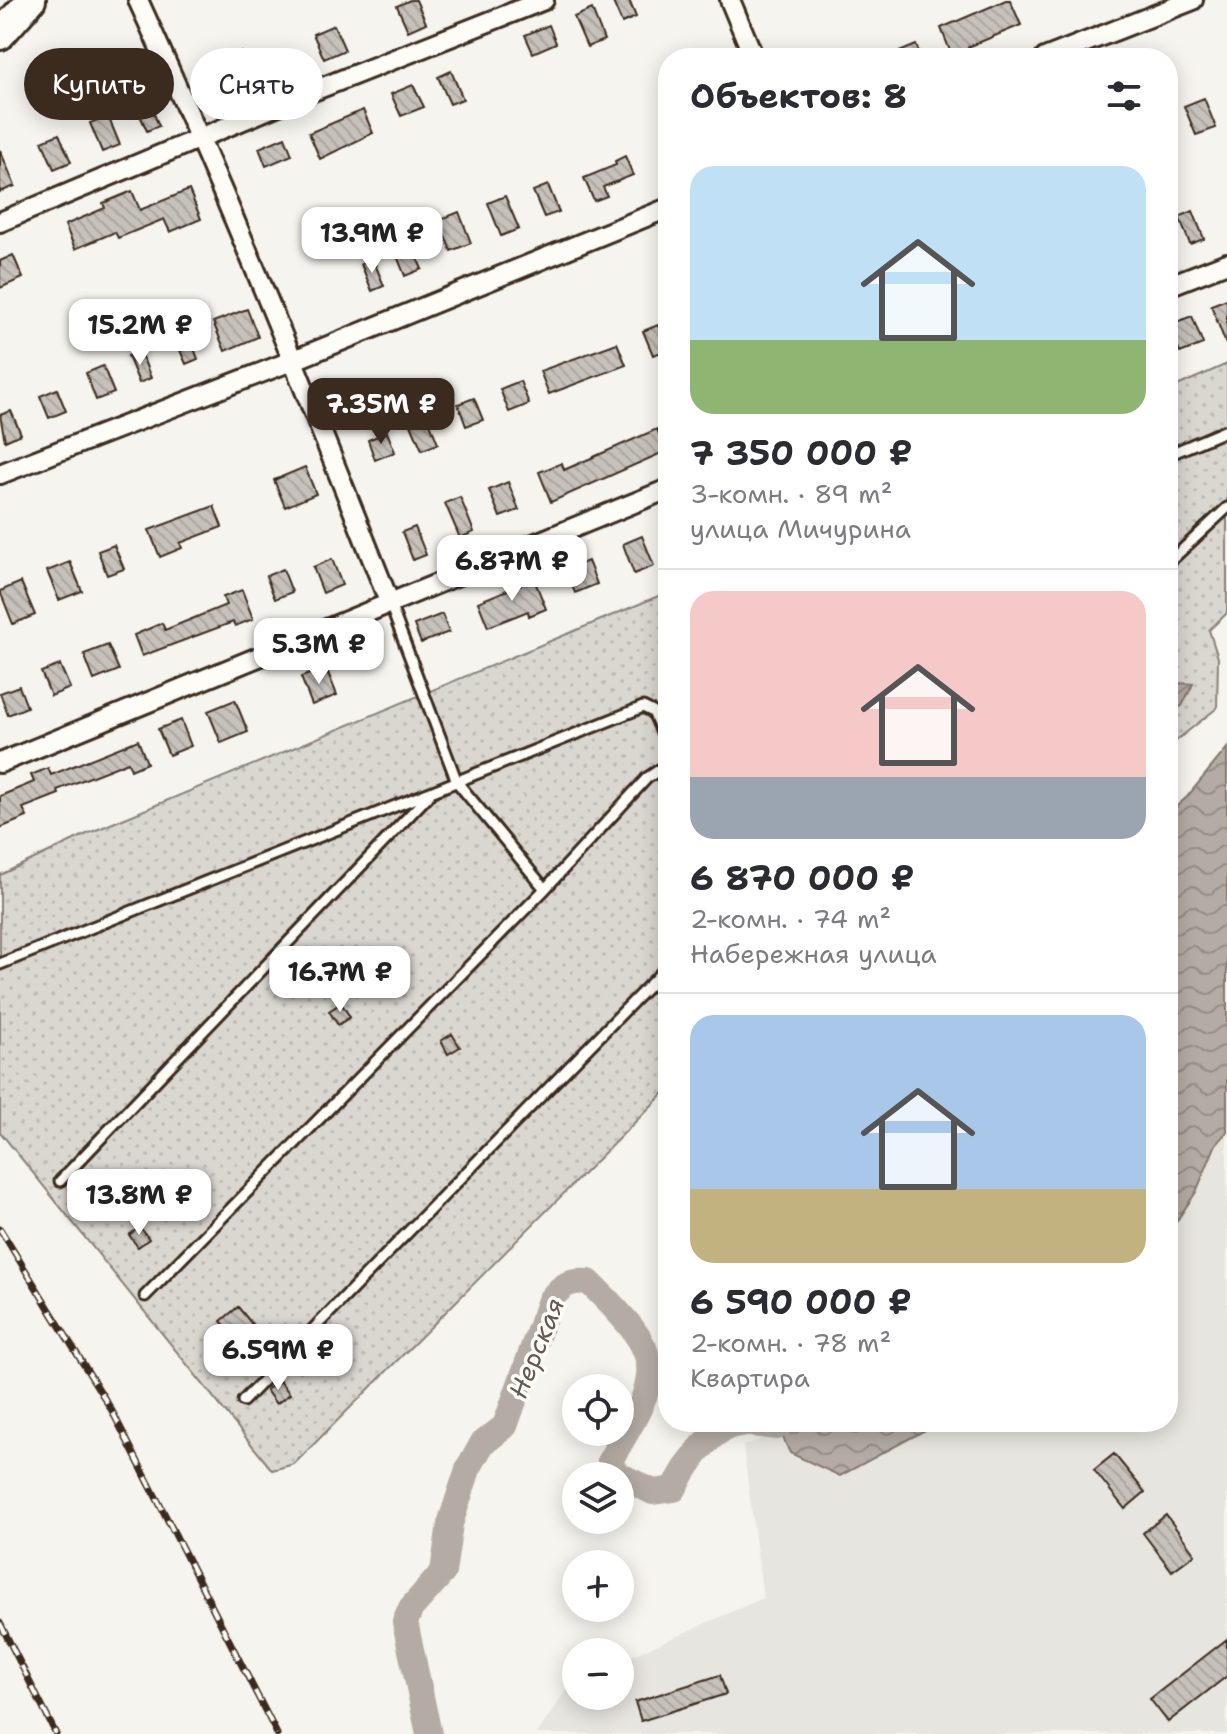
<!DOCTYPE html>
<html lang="ru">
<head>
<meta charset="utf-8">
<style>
	:root { --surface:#fff; --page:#f7f7f7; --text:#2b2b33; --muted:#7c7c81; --line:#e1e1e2; --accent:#3b2a1e }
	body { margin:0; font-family:"Shantell Sans",sans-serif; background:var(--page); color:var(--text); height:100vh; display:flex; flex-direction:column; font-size:30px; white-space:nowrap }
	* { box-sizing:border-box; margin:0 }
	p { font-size:26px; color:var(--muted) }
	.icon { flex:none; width:44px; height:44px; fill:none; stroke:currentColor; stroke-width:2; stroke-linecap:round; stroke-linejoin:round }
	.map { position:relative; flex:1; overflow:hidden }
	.side { position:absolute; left:658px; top:48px; width:520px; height:1384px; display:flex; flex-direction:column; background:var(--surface); border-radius:32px; box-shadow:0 4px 20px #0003 }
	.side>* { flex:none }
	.guide { position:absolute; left:24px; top:48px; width:514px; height:72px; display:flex; gap:16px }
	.controls { position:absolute; left:562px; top:1374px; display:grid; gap:16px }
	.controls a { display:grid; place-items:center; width:72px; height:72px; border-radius:50%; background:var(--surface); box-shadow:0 4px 20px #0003; font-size:40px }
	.price { position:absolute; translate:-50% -68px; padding:0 18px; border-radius:16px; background:#fff; color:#222; font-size:26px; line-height:52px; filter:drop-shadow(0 2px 4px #0008) }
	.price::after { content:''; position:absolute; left:50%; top:48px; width:24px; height:18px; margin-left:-12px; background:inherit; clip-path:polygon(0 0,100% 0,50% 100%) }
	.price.selected { background:var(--accent); color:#fff }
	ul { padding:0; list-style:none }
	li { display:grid; align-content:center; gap:16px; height:424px; padding:0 32px }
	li+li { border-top:2px solid var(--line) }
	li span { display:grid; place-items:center; height:248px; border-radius:24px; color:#555 }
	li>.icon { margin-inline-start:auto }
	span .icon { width:144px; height:144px; fill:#fffc; stroke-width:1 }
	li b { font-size:34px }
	h2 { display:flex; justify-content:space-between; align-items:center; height:96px; padding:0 32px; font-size:34px }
	.chip { padding:0 28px; border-radius:36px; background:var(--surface); box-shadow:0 4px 20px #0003; font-size:28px; line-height:72px }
	.chip.selected { background:var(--accent); color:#fff }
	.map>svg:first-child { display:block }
</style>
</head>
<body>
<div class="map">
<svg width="1227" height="1734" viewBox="0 0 1227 1734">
	<defs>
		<pattern id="park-dots" width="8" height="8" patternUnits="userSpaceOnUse" patternTransform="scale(2)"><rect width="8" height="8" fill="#dad6d0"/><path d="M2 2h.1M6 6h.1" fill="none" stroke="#bcb8b2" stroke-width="1.8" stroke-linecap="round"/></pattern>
		<pattern id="water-waves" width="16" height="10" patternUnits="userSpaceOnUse" patternTransform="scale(2)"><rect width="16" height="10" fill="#b4aca4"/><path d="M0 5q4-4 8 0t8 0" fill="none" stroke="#948c85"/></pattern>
		<pattern id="building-back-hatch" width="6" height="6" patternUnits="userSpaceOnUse" patternTransform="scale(2)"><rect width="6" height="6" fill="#c7c1bb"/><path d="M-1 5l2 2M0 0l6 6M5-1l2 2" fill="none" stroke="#aca6a0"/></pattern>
	</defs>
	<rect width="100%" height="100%" fill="#f5f4ee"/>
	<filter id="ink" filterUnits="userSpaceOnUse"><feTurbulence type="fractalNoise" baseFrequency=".0125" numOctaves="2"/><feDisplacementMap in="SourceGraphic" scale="16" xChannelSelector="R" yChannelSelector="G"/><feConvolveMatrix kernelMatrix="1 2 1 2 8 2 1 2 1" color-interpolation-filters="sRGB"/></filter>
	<g filter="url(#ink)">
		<path fill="#e7e5df" d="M1227,1132V1734H537L571,1683L576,1680V1696H620V1661L763,1598L743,1446L781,1431L790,1453L840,1476L940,1422H1168V1234L1196,1192L1216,1144Z"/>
		<path fill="url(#park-dots)" stroke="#8a8077" stroke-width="2" d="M1227,364V613L1209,630L1218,658L1217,708L1168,747V390Z
			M668,592V1089L294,1464L272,1470L0,1132V875L89,833Z"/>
		<path fill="url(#water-waves)" stroke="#84786e" stroke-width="2" d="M1177,683L1193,684L1182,706L1168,713V687Z
			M1227,748V1132L1216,1144L1196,1192L1168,1234V814L1187,797Z
			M776,1422H940L840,1476L790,1453Z"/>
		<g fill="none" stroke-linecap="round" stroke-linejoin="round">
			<path stroke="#b4aca4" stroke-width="26" d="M429,1734L405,1622L411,1608L443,1572L450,1524L468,1469L482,1444L505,1426L550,1300C562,1285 569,1280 589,1282C665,1357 666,1369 610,1460L615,1473L653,1492L674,1489C686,1466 710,1427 739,1424C751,1423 765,1426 777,1427L783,1422"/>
		</g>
		<path fill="url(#building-back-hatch)" stroke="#3b2a1e" stroke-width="2" d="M410,0H416L426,23L408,31L397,6Z
			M612,0H629L636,17L622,23Z
			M1006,0H1010L1021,25L968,47L970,51L953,58L941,28Z
			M592,9L604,40L587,47L574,17Z
			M334,25L345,50L324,59L313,34Z
			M549,25L556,43L533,53L525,35Z
			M916,45L921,58H885Z
			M242,52L253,81L235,88L224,60Z
			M451,71L463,99L450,104L438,77Z
			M413,85L424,107L401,116L391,94Z
			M1204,98L1216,128L1196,135L1184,106Z
			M148,99L159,126L147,131L135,104Z
			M363,110L373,133L320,159L309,133Z
			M108,116L120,145L102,152L90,123Z
			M59,134L71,162L54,169L42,141Z
			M285,137L292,155L266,166L259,148Z
			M0,150L15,186L0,192Z
			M625,156L633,175L603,187L607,196L594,201L584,178L616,165L615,161Z
			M548,185L559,212L544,217L533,191Z
			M189,190L201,219L170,232L164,219L118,238L115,232L75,249L65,225L105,208L103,203L132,191L140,210Z
			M505,196L519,229L501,236L488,203Z
			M1193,211L1204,239L1190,244L1179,217Z
			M459,212L471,243L451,251L439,220Z
			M409,239L422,269L405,276L393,246Z
			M13,255L23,278L0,288V261Z
			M373,259L384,286L372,291L361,264Z
			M1227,299V344H1226L1211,305Z
			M247,309L258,337L225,351L213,322Z
			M1192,316L1203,344L1180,353L1168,325Z
			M658,325L668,350L653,355L643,331Z
			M190,338L198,359L186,364L177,343Z
			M617,343L626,365L549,394L540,371Z
			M140,351L151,378L139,383L128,356Z
			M103,366L114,393L96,400L86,373Z
			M520,381L529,404L509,412L500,389Z
			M57,389L66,411L49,418L40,396Z
			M474,398L483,420L466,426L458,404Z
			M11,411L21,434L5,441L0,415Z
			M428,418L438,444L422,450L411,424Z
			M657,429L666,451L551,502L539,472L562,463L564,470Z
			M387,432L395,452L375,460L368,440Z
			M305,467L316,494L285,507L274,480Z
			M508,482L519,510L500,517L489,490Z
			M460,497L474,532L460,538L445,503Z
			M214,506L222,527L180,543L182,548L160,557L149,530Z
			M415,527L426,555L413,560L402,532Z
			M642,536L654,566L634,574L623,544Z
			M114,545L124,569L107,575L98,551Z
			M332,559L342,585L323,593L313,567Z
			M588,561L597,584L575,593L566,570Z
			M70,562L82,591L59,600L47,571Z
			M283,569L292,592L275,599L266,576Z
			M534,579L546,609L529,616L528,611L488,627L478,602Z
			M21,582L35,615L13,624L0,591Z
			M242,590L253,619L235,626L233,622L142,656L134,635L162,623L165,630L226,605L223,597Z
			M442,614L449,632L421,643L414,625Z
			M108,645L119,670L94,680L84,654Z
			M60,665L70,688L51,696L41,672Z
			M326,668L337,695L312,705L301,677Z
			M19,686L27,707L8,715L0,693Z
			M235,700L248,732L221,743L208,711Z
			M181,720L191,746L169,755L158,729Z
			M138,740L147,763L131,770L128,762L57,790L59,794L23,808L27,817L0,828V796L34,782L31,775L48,768L51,775Z
			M341,1003L350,1017L338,1025L329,1011Z
			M452,1034L460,1047L448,1054L441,1041Z
			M140,1227L149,1239L138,1247L129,1235Z
			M238,1307L252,1324L236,1338L221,1321Z
			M280,1381L290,1394L276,1404L266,1390Z
			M1114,1454L1145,1492L1125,1509L1094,1470Z
			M1166,1515L1195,1554L1172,1571L1143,1533Z
			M1227,1639V1676L1168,1722L1150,1699Z
			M720,1675L726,1694L641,1721L635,1702Z"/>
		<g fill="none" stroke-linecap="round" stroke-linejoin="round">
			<defs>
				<path id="service" d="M1168,455L1227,430
					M1168,563L1227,508
					M390,604L457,782L545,889
					M0,964L643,707L653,712L668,746
					M60,1181L429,795
					M145,1296L545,889L647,778L668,764
					M243,1401L668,966"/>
				<path id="minor" d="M138,0C229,199 310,401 390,604
					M730,0L754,58
					M1045,58L1193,0
					M0,222L293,99L544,0
					M1168,286L1227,263
					M0,474L294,360L668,208
					M0,763L668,489"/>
				<path id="trunk" d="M0,35L31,0"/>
			</defs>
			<use href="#service" stroke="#3b2a1e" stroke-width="15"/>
			<use href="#minor" stroke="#3b2a1e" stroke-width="24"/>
			<use href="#trunk" stroke="#3b2a1e" stroke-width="34"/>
			<use href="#service" stroke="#fdfcf7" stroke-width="9"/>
			<use href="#minor" stroke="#fdfcf7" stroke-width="18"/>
			<use href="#trunk" stroke="#fdfcf7" stroke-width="28"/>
			<defs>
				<path id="rail" d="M0,1229L111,1409L277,1734
					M0,1623L56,1734"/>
			</defs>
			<use href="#rail" stroke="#3b2a1e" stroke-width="7"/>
			<use href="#rail" stroke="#fdfcf7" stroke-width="4" stroke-dasharray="12" stroke-linecap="butt"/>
		</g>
	</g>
	<g text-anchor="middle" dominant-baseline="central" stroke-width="7" stroke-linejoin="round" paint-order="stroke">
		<g font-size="26" font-style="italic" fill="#65584d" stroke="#fdfcf7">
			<text transform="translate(536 1348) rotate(-68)">Нерская</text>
		</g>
	</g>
</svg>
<div class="controls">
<a><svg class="icon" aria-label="locate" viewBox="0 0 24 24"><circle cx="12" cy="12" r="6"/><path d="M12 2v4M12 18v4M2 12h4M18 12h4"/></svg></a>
<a><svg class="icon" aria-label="layers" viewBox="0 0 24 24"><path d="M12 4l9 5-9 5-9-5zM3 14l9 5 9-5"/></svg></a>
<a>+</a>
<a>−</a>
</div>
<b class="price" style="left:372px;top:275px">13.9M ₽</b>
<b class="price" style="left:140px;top:367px">15.2M ₽</b>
<b class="price selected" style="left:381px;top:446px">7.35M ₽</b>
<b class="price" style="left:512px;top:603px">6.87M ₽</b>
<b class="price" style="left:319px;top:686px">5.3M ₽</b>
<b class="price" style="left:340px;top:1014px">16.7M ₽</b>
<b class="price" style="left:139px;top:1237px">13.8M ₽</b>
<b class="price" style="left:278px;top:1392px">6.59M ₽</b>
<div class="guide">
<a class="chip selected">Купить</a>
<a class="chip">Снять</a>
</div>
<section class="side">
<h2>Объектов: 8<svg class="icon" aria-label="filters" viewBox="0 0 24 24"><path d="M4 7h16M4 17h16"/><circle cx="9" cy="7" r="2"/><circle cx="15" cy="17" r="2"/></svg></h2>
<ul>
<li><span style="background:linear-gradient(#bfe0f5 70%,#8fb573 0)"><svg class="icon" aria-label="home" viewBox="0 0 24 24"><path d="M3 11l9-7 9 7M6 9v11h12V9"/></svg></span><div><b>7 350 000 ₽</b><p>3-комн. · 89 m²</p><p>улица Мичурина</p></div></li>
<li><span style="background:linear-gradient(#f6c9c9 75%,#9aa5b1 0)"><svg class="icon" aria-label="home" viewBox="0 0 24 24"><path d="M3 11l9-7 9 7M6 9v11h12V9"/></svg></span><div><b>6 870 000 ₽</b><p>2-комн. · 74 m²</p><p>Набережная улица</p></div></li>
<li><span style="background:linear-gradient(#a9c7e8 70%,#c2b280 0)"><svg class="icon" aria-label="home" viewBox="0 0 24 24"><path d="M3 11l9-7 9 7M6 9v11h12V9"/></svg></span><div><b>6 590 000 ₽</b><p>2-комн. · 78 m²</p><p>Квартира</p></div></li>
</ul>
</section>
</div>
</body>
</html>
